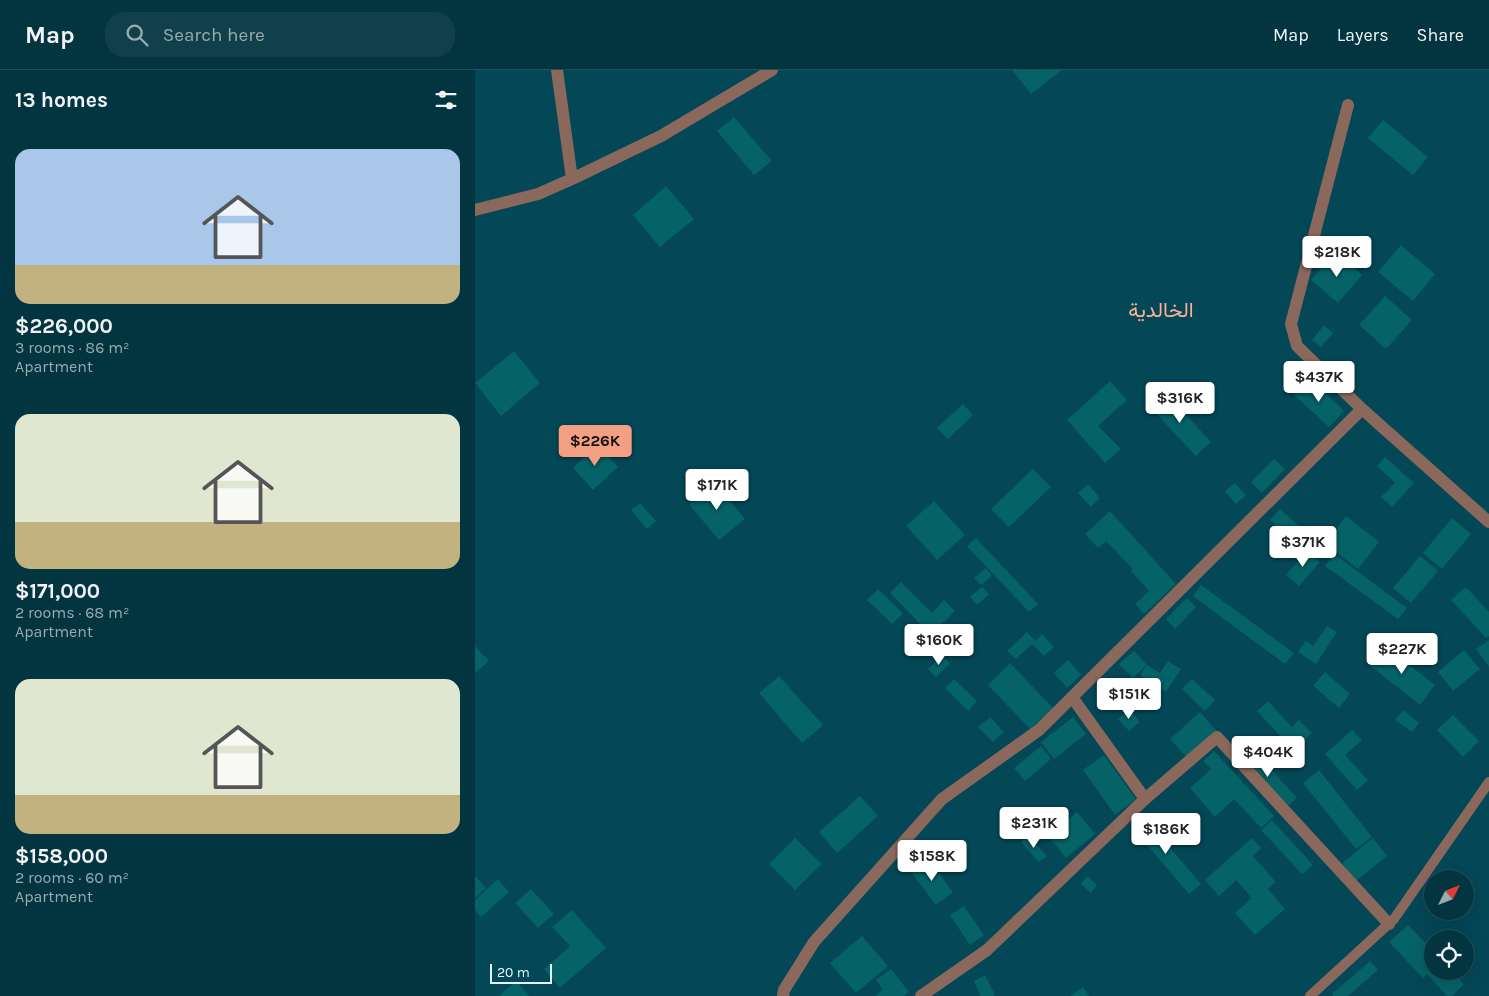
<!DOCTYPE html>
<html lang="en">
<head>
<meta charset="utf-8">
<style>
	:root { --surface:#033541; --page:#11404c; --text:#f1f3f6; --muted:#97abb1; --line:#24505a; --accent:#f39f82 }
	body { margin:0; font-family:Karla,Vazirmatn,sans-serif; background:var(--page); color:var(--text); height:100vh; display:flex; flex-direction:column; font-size:19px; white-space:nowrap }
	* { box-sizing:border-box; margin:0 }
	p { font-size:16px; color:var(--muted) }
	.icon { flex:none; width:28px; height:28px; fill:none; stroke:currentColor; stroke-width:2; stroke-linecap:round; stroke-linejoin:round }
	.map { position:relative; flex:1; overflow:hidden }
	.drawer { display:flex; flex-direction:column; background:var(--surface); width:475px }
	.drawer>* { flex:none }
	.needle { width:32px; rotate:48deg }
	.tools { position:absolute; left:949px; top:800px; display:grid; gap:10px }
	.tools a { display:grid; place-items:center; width:50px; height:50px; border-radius:50%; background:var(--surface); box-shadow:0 5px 20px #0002,0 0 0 1px var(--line); font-size:25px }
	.scale { position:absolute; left:15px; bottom:12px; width:62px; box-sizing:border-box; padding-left:5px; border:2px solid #e3f6fc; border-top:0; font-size:14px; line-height:18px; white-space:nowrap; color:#e3f6fc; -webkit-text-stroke:4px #044757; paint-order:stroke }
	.price { position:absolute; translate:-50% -42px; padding:0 11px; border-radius:5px; background:#fff; color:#222; font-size:16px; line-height:32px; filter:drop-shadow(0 1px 2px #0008) }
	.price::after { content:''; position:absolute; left:50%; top:30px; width:15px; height:11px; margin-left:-8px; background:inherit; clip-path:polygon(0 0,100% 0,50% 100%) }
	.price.selected { background:var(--accent); color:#111 }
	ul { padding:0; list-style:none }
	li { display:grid; align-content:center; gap:10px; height:265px; padding:0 15px }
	li span { display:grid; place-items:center; height:155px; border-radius:15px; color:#555 }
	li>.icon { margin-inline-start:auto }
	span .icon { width:90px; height:90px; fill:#fffc; stroke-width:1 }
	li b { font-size:21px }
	h2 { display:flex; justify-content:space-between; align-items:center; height:60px; padding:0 15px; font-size:21px }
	header { display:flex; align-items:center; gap:30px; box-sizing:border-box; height:70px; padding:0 25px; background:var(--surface); border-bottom:1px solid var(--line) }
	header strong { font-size:24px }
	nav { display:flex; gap:28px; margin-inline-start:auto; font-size:18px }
	.search { width:350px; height:45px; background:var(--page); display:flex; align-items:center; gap:12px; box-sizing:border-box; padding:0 18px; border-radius:20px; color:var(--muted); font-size:19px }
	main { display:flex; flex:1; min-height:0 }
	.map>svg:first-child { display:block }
</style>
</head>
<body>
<header>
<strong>Map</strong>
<div class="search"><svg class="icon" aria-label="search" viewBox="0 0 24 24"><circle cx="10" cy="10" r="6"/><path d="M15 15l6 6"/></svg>Search here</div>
<nav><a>Map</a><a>Layers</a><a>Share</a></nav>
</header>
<main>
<section class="drawer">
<h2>13 homes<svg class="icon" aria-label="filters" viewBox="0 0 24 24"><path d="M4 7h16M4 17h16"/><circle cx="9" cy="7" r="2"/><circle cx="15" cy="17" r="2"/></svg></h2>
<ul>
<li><span style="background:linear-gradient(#a9c7e8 75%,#c2b280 0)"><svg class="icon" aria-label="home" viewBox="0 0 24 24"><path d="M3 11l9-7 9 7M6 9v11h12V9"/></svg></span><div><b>$226,000</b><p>3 rooms · 86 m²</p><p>Apartment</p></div></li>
<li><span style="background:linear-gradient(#dfe7d0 70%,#c2b280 0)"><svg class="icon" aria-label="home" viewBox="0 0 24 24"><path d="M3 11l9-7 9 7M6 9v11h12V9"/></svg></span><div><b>$171,000</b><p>2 rooms · 68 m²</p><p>Apartment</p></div></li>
<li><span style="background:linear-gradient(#dfe7d0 75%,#c2b280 0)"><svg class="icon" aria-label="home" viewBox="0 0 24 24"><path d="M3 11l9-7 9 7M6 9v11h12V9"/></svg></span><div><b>$158,000</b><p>2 rooms · 60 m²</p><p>Apartment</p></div></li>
</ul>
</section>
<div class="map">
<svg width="1014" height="926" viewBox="0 0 1014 926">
	<rect width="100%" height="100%" fill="#044757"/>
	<path fill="#056266" d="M537,0H587L556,24Z
		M259,47L297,91L279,105L242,61Z
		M908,50L953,87L938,105L893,68Z
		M191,116L219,149L185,177L158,145Z
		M926,175L960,204L938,231L903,202Z
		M861,182L887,205L863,233L836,210Z
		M910,226L937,250L911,279L884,255Z
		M849,255L858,263L846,277L837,270Z
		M39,281L65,313L26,346L0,313Z
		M835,308L869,341L854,357L819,325Z
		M635,311L652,330L623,356L646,379L630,393L592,350Z
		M690,322L736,372L721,386L674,336Z
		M488,334L498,345L473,369L462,358Z
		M121,373L143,397L118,420L98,398L113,384L111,382Z
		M910,387L939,413L917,437L906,427L920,413L902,396Z
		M799,389L810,399L787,423L776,412Z
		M558,399L576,417L534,457L516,439Z
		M240,412L270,449L244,470L214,434Z
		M760,413L771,425L761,434L750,421Z
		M613,414L625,428L616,437L603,423Z
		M459,431L490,465L462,490L431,456Z
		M165,433L181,451L172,459L156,440Z
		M805,439L828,460L819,471L795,450Z
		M635,441L701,514L669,544L660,534L674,521L656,501L658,499L631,471L623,478L610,464Z
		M871,446L904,472L883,499L850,473Z
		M977,448L996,464L967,499L948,483Z
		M501,468L563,534L554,542L492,476Z
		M832,481L845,492L824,516L811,505Z
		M859,484L932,538L923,549L850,496Z
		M945,486L963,501L936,533L918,518Z
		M511,498L517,506L506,515L499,508Z
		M426,512L457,543L469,530L480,541L456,565L415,523Z
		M726,515L819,583L810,594L718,526Z
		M507,517L514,524L502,535L495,527Z
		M991,517L1014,542V566L1011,568L976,530Z
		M403,519L428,544L417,554L392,530Z
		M712,528L721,537L700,559L691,549Z
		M852,556L862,562L841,594L823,582L831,571L838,576Z
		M552,562L560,571L567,564L579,577L569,586L557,574L541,589L532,581Z
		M1014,570V597L1001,579Z
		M908,575L960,615L945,635L893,594Z
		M0,576L14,591L0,603Z
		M989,580L1005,599L978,621L963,602Z
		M659,581L672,595L658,608L644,594Z
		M467,586L475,593L461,607L453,599Z
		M593,590L606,605L592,618L579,603Z
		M693,591L706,599L691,622L665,605L672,595L685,603Z
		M535,593L578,638L555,659L513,615Z
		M850,602L875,624L864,638L838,616Z
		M304,606L348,655L327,673L284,623Z
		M479,609L502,631L493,641L470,618Z
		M717,609L740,630L730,641L707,619Z
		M793,631L817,657L824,650L837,663L818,680L782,641Z
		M654,639L665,652L654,661L643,649Z
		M928,640L944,653L937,662L920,650Z
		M725,642L741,660L711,687L695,669Z
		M978,645L1004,671L988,687L962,660Z
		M515,647L529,662L518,672L503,657Z
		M598,647L611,664L579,689L566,672Z
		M877,660L887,670L870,685L893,710L882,720L850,684Z
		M566,676L576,689L550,711L539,698Z
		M776,677L822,728L810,739L764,688Z
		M739,681L799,746L786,758L759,729L740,747L715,718L736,699L728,691Z
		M629,685L661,729L640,745L608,700Z
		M844,700L897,767L881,779L828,713Z
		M385,726L403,746L362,783L344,762Z
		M579,742L586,751L571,763L564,754Z
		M602,742L620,764L591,788L573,766Z
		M667,745L726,814L714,824L656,756Z
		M797,750L838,795L827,804L786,760Z
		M553,766L572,786L564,792L546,772Z
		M320,768L347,794L320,820L294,794Z
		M777,768L786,778L778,786L801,812L793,819L810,839L780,865L760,843L777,828L761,810L744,826L730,810Z
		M898,768L912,786L881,811L867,793Z
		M453,789L478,822L461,835L436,802Z
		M0,806L11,818L0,828Z
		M612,806L622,815L616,823L606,814Z
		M23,809L34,822L6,847L0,840V830Z
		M56,819L79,844L63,858L40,833Z
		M489,836L509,865L495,875L475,845Z
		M97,840L131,878L85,918L69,899L95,876L77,857Z
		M933,855L958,881V901H977L989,914L977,926H972L952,904L948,908L914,872Z
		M387,866L413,896L381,923L355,893Z
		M895,891L903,900L873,926H858L857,924Z
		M416,899L434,922L429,926H400L408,920L401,910Z
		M510,905L520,925L518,926H506L499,911Z
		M41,911L54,926H24Z
		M608,917L614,926H595Z"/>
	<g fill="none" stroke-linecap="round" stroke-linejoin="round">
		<path stroke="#8b685c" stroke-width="10" d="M835,926L919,849L1014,712"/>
		<path stroke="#8b685c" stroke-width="12" d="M82,0L97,109
			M873,35L816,254L822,276L887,339L1014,452
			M0,140L63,124L97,109L186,66L297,0
			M597,627L670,729
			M308,926L309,920L339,872L467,729L564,660L887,339
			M446,926L512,880L670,729L742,667L914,854"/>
	</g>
	<g text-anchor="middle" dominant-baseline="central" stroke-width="4.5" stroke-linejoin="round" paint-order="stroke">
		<g font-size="21" fill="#fdaf94" stroke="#044757">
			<text x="686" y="240">الخالدية</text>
		</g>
	</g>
</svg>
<div class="tools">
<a><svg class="needle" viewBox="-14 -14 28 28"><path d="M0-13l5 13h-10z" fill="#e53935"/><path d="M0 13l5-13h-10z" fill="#97abb1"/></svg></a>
<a><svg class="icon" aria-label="locate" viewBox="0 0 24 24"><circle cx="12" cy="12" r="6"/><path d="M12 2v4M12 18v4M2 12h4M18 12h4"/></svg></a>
</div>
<div class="scale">20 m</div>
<b class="price" style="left:862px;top:208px">$218K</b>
<b class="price" style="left:844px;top:333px">$437K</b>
<b class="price" style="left:705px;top:354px">$316K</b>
<b class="price selected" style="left:120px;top:397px">$226K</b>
<b class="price" style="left:242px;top:441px">$171K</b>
<b class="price" style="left:828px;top:498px">$371K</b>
<b class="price" style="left:464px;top:596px">$160K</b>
<b class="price" style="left:927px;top:605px">$227K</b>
<b class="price" style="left:654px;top:650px">$151K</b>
<b class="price" style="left:793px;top:708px">$404K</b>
<b class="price" style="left:559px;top:779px">$231K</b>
<b class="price" style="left:691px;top:785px">$186K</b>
<b class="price" style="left:457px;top:812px">$158K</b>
</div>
</main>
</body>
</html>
